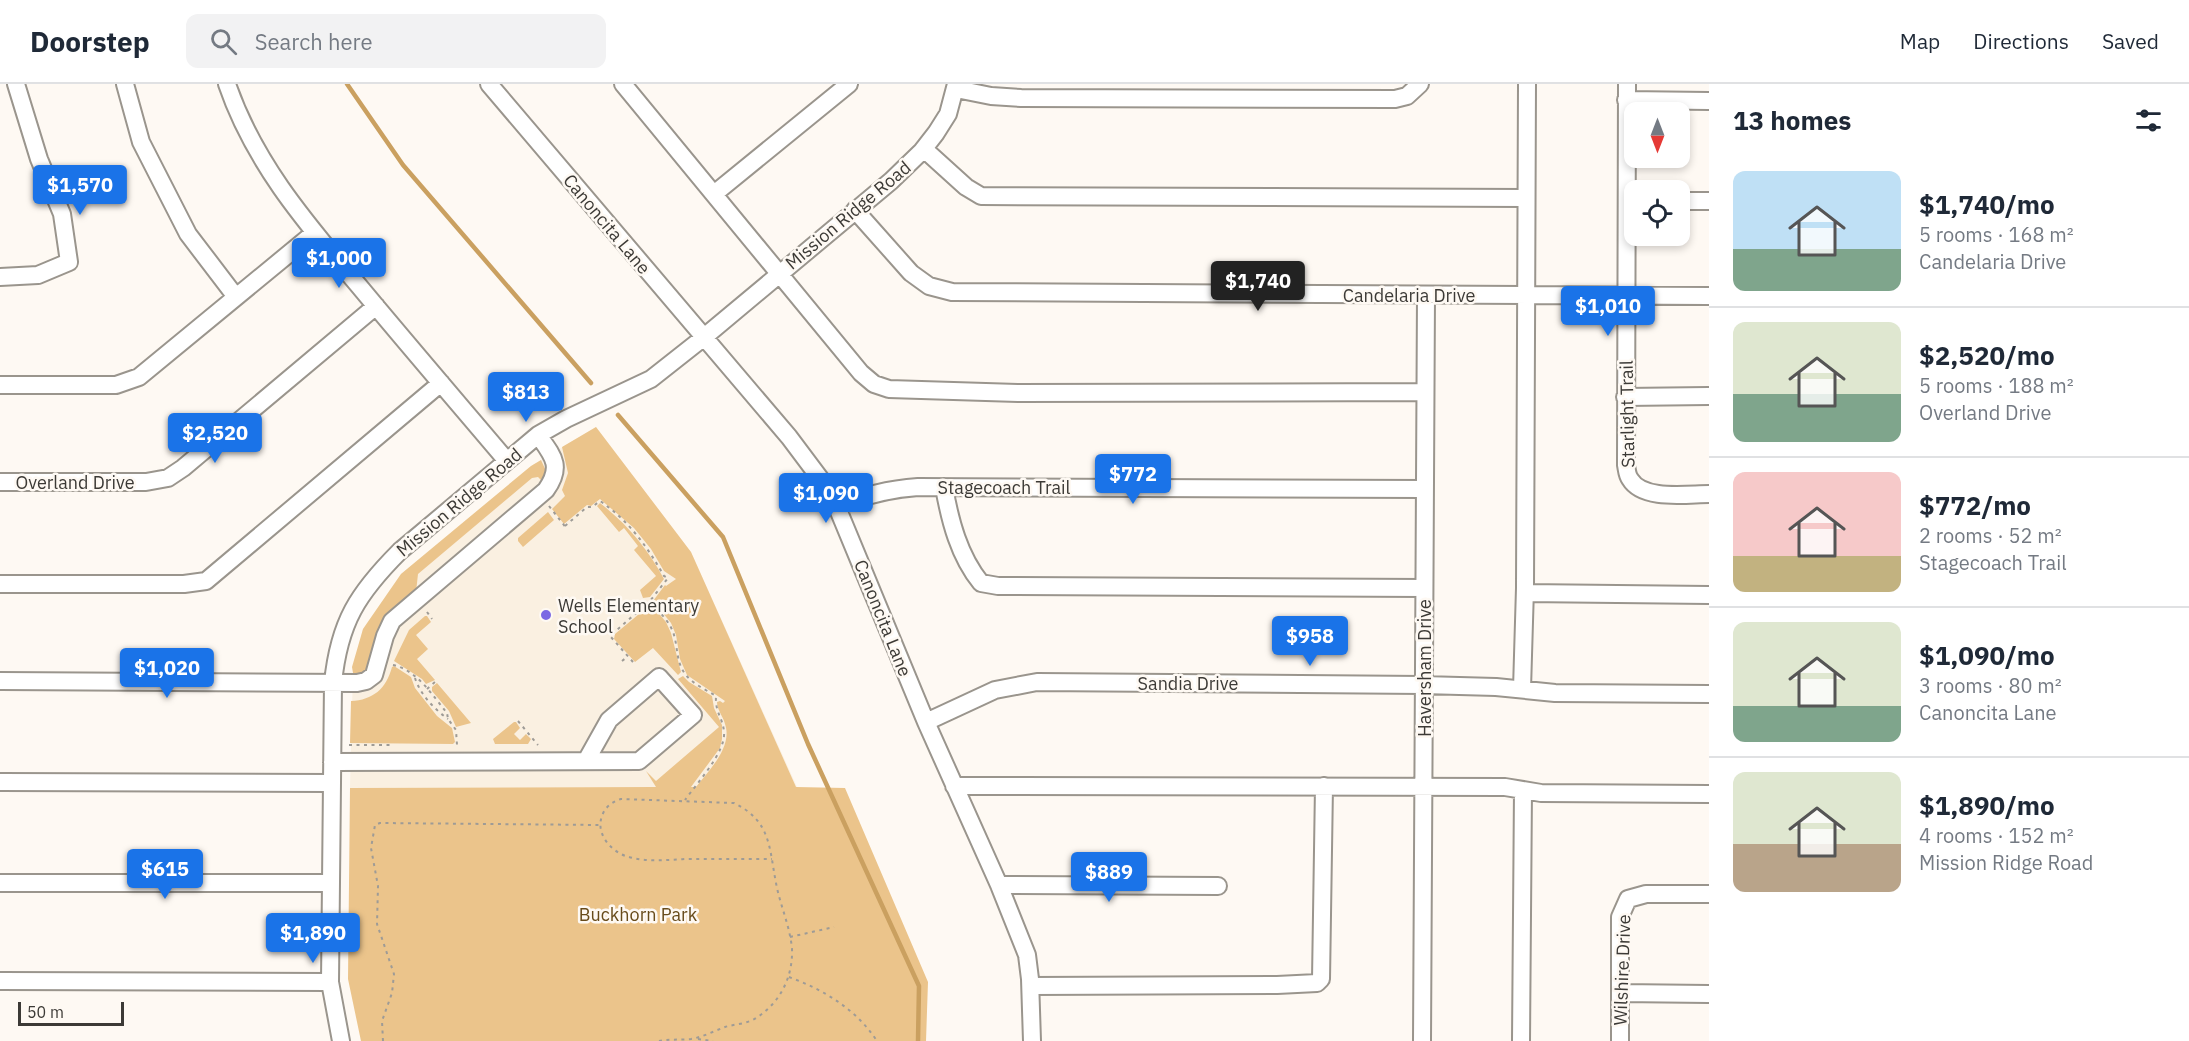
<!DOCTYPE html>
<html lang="en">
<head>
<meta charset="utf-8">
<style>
	:root { --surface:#fff; --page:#f2f2f3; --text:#1f2937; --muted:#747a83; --line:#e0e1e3; --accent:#1a73e8 }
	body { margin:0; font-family:"IBM Plex Sans",sans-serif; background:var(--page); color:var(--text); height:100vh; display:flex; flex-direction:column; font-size:22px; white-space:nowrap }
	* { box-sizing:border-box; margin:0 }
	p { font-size:20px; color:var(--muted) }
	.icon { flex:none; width:33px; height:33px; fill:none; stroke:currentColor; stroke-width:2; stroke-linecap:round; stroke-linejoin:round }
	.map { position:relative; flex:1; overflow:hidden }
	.side { display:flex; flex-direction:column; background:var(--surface); width:480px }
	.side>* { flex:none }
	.needle { width:39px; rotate:180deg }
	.tools { position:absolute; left:1624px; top:18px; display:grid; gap:12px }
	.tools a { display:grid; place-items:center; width:66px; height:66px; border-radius:12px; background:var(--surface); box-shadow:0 3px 9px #0003; font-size:30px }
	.scale { position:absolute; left:18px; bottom:15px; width:106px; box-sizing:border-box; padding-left:6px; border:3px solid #3c3a36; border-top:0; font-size:16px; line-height:21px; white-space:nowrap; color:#3c3a36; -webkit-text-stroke:4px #fef9f3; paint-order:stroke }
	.price { position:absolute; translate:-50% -51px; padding:0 14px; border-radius:6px; background:var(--accent); color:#fff; font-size:20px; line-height:39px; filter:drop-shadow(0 2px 3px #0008) }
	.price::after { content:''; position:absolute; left:50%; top:36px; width:18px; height:14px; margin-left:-9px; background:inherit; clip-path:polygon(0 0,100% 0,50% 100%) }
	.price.on { background:#222; color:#fff }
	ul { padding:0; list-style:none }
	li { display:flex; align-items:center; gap:18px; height:150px; padding:0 24px }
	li+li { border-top:2px solid var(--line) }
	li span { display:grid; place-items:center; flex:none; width:168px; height:120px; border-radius:12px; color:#555 }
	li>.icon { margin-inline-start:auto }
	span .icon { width:72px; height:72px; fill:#fffc; stroke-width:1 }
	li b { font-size:26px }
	h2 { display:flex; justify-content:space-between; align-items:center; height:72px; padding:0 24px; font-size:26px }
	header { display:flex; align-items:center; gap:36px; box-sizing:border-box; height:84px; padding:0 30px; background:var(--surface); border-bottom:2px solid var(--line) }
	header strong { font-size:28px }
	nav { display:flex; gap:33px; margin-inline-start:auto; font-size:21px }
	.search { width:420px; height:54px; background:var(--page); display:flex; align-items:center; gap:15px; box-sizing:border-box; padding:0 21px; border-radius:12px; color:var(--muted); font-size:22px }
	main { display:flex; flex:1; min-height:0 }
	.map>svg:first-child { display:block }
</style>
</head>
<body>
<header>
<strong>Doorstep</strong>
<div class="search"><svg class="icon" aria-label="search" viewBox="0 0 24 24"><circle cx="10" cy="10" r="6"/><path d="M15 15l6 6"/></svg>Search here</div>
<nav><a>Map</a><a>Directions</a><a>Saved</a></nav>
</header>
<main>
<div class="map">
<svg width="1709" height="957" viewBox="0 0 1709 957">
	<rect width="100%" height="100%" fill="#fef9f3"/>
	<path fill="#faf0e1" d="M596,343L691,468L797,703L350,704L353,587L363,545L367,539L401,490L531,382Z"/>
	<path fill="#ebc48b" d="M596,343L691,468L796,703L845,704L928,898L926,957H361L348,895L350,704L656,703L646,687L656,697L719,643L678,595L683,592L689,598L712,612L714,624L722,641V655L720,664L691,703H696C709,686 733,663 725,640C723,632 717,626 717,618L720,617L723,619L725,617L687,591L680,575L676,551L671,539L653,517L665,501L666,502L676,495L664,487L651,465L634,444L600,415L591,422L587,421L564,440L552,425L565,412L562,406L568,389L562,363Z
		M541,376L546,387L541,396L538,393L532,394L418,490L416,508L381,543L373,561L367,585L358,591L353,589L352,583L363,545L401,490L531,382Z
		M600,419C627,440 648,465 664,495L650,513L643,514L640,506L656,492L634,466L638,462L624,444L619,448L597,422Z
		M548,428L554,436L523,463L518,457V454Z
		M651,520L666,538L671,549L681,588L678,591L653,564L635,578L614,555L615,550Z
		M425,532H427L431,538L416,551L428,565L417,575L435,596L426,600L422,595L394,577L409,546Z
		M394,582L411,593L415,604L437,632L452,644L455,658L453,660L350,659L351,617C373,616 386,605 392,583Z
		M437,599L471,639L456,643L449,627L432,607V603Z
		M514,638H516L520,644L514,650L520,656L526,650L531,655L528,660H495L493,655Z"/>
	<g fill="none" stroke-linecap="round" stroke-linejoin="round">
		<path stroke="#caa060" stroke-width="4.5" d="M347,0L403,81L591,299
			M618,331L723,453L808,660L919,902L918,957"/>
		<defs>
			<path id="minor" d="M125,0L141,58L188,150L236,213
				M227,0C254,79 306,139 359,202C408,261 457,318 507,377
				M489,0L789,353L825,401L837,423L926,638L999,801L1027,871L1030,895L1032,957
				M623,0L861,289L874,300L889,305L1018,309L1425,308
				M1627,0L1626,381C1627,386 1627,391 1630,395C1643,417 1687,410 1709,410
				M956,5L991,12L1021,14L1395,15L1407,12L1420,0
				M1626,16L1709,17
				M924,65L966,103L981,112L1526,114
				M714,110L849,0
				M1680,117H1709
				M855,126L911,189L929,202L952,208L1709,212
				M0,193L38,191L69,178L62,130L39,75L16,0
				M0,301H116L139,293L314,149
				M1625,313L1709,312
				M0,398H146L168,394L183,384L376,222
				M944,403C950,437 959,472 981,499L998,502L1424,504
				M837,423C864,411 889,405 918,403L1425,405
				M0,500H184L206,497L441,299
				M1525,509L1709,511
				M0,597L357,599L366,597L374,591L385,552L392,537L546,406C563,382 553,372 538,351
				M1522,605L1525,504L1527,0
				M926,638L995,606L1037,598L1423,601L1496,603L1555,609L1709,610
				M332,678L639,677L693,631L659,593L609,636L586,677
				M0,698L332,699
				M954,702L1505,703L1541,709L1709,710
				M0,799H330
				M999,801L1218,802
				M0,897L330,898
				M1031,902L1277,901L1317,899L1321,895L1324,702
				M1620,909L1709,910
				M341,957L330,898L333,599C339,538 358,509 400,467L538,351L566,335L651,295L703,254L891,97L922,67L936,49L948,30L956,0
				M1422,957L1426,212
				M1521,957L1523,706
				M1620,957V833L1628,815L1646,810H1709"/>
		</defs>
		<use href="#minor" stroke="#9a958d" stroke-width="20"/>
		<path stroke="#9e9b96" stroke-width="2" stroke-dasharray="3 4.5" stroke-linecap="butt" d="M549,422L567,445
			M565,442L587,423H592L600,417C628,436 647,462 664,492L668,494L650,517C658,527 670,537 674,551C678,564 676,579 686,591C693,600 706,606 716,612C715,629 723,634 724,648C726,668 697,699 685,716
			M427,528L432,535
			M622,577L627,573
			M633,578L610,552L650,517
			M393,581C417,586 433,612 447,629L448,635L456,646L457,661H459
			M415,594C420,610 434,625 448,635
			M427,605L435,598
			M518,637L538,661
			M349,661H394
			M790,853L834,843
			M789,893C824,906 856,925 877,957
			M698,955L713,957
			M383,957L382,937L392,909L394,890L377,840L378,802L371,764L375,741L380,739L600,741
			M659,957C669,955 680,956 691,955C703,953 714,947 725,943C735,940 747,940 756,934C780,919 793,893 792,865C790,842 780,821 776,799C769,763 771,737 734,719L621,715C612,718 605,723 602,732C595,750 612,769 629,773C647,778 666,776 685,775C714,775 743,775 772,775"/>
		<use href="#minor" stroke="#fff" stroke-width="16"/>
	</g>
	<circle fill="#7b68e3" stroke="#fef9f3" stroke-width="2" cx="546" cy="531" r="6"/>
	<g text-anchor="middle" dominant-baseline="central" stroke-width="5" stroke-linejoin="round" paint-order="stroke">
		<g font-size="18" fill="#3c3a36" stroke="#fef9f3">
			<text transform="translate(848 131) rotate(-40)">Mission Ridge Road</text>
			<text transform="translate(607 140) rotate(50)">Canoncita Lane</text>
			<text x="1409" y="211">Candelaria Drive</text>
			<text transform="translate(1627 330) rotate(-91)">Starlight Trail</text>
			<text x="75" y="398">Overland Drive</text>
			<text x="1004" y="403">Stagecoach Trail</text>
			<text transform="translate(459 418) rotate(-40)">Mission Ridge Road</text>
			<text transform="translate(883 534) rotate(68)">Canoncita Lane</text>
			<text transform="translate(1424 584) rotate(-90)">Haversham Drive</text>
			<text x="1188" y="599">Sandia Drive</text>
			<text transform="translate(1622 886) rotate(-88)">Wilshire Drive</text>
		</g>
		<g font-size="18" fill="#3c3a36" stroke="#fef9f3" text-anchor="start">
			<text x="558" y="521">Wells Elementary<tspan x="558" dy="21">School</tspan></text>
		</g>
		<g font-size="18" fill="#684b1a" stroke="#fef9f3">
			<text x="638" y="830">Buckhorn Park</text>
		</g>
	</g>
</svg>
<div class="tools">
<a><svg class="needle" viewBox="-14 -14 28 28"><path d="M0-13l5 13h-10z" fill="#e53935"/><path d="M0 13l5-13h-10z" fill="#747a83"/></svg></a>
<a><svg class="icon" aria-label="locate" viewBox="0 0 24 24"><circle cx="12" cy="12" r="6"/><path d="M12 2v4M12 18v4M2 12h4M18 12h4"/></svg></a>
</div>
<div class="scale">50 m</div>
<b class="price" style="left:80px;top:132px">$1,570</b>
<b class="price" style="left:339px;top:205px">$1,000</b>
<b class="price on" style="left:1258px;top:228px">$1,740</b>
<b class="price" style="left:1608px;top:253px">$1,010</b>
<b class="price" style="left:526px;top:339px">$813</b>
<b class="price" style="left:215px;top:380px">$2,520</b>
<b class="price" style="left:1133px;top:421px">$772</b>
<b class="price" style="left:826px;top:440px">$1,090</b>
<b class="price" style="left:1310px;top:583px">$958</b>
<b class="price" style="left:167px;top:615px">$1,020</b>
<b class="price" style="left:165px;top:816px">$615</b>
<b class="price" style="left:1109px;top:819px">$889</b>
<b class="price" style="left:313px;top:880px">$1,890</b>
</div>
<section class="side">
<h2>13 homes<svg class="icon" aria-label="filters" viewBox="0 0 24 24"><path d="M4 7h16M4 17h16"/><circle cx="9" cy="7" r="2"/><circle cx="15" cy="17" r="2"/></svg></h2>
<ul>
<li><span style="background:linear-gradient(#bfe0f5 65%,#7fa58c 0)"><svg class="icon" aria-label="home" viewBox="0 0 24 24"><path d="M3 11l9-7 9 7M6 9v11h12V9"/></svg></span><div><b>$1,740/mo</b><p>5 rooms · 168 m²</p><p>Candelaria Drive</p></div></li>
<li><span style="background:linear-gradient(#dfe7d0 60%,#7fa58c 0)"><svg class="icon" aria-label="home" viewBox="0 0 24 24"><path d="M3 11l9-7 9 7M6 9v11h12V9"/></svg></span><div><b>$2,520/mo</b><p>5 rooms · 188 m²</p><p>Overland Drive</p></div></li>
<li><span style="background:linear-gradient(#f6c9c9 70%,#c2b280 0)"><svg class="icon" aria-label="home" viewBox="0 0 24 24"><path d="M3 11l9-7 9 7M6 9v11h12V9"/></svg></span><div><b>$772/mo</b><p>2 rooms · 52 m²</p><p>Stagecoach Trail</p></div></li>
<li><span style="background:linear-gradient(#dfe7d0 70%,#7fa58c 0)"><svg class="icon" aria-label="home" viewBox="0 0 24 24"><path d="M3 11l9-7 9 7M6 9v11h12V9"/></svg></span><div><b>$1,090/mo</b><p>3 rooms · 80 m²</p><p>Canoncita Lane</p></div></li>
<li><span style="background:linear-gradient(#dfe7d0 60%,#b9a48a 0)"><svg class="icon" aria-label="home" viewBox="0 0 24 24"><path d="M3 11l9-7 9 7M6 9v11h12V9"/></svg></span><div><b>$1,890/mo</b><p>4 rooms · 152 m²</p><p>Mission Ridge Road</p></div></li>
</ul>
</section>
</main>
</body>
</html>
